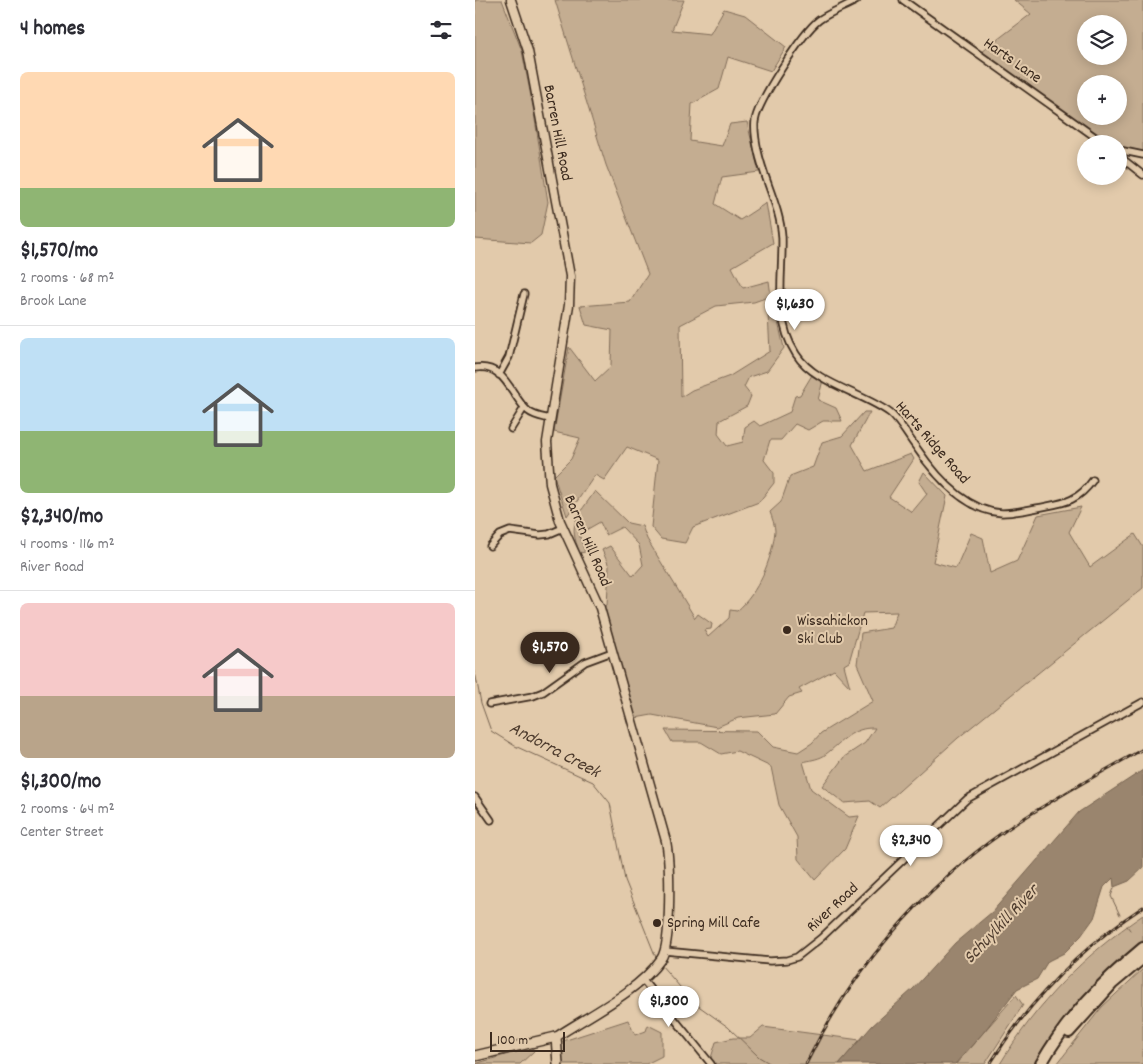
<!DOCTYPE html>
<html lang="en">
<head>
<meta charset="utf-8">
<style>
	:root { --surface:#fff; --page:#f2f2f3; --text:#2b2b33; --muted:#7c7c81; --line:#e1e1e2; --accent:#3b2a1e }
	body { margin:0; font-family:Dekko,sans-serif; background:var(--page); color:var(--text); height:100vh; display:flex; flex-direction:column; font-size:19px; white-space:nowrap }
	* { box-sizing:border-box; margin:0 }
	p { font-size:16px; color:var(--muted) }
	.icon { flex:none; width:28px; height:28px; fill:none; stroke:currentColor; stroke-width:2; stroke-linecap:round; stroke-linejoin:round }
	.map { position:relative; flex:1; overflow:hidden }
	.panel { display:flex; flex-direction:column; background:var(--surface); width:475px }
	.panel>* { flex:none }
	.tools { position:absolute; left:602px; top:15px; display:grid; gap:10px }
	.tools a { display:grid; place-items:center; width:50px; height:50px; border-radius:50%; background:var(--surface); box-shadow:0 2px 12px #0003; font-size:25px }
	.scale { position:absolute; left:15px; bottom:12px; width:75px; box-sizing:border-box; padding-left:5px; border:2px solid #3b2a1e; border-top:0; font-size:14px; line-height:18px; white-space:nowrap; color:#3b2a1e; -webkit-text-stroke:4px #e2caab; paint-order:stroke }
	.price { position:absolute; translate:-50% -42px; padding:0 11px; border-radius:18px; background:#fff; color:#222; font-size:16px; line-height:32px; filter:drop-shadow(0 1px 2px #0008) }
	.price::after { content:''; position:absolute; left:50%; top:30px; width:15px; height:11px; margin-left:-8px; background:inherit; clip-path:polygon(0 0,100% 0,50% 100%) }
	.price.selected { background:var(--accent); color:#fff }
	ul { padding:0; list-style:none }
	li { display:grid; align-content:center; gap:10px; height:265px; padding:0 20px }
	li+li { border-top:1px solid var(--line) }
	li span { display:grid; place-items:center; height:155px; border-radius:8px; color:#555 }
	li>.icon { margin-inline-start:auto }
	span .icon { width:90px; height:90px; fill:#fffc; stroke-width:1 }
	li b { font-size:21px }
	h2 { display:flex; justify-content:space-between; align-items:center; height:60px; padding:0 20px; font-size:21px }
	main { display:flex; flex:1; min-height:0 }
	.map>svg:first-child { display:block }
</style>
</head>
<body>
<main>
<section class="panel">
<h2>4 homes<svg class="icon" aria-label="filters" viewBox="0 0 24 24"><path d="M4 7h16M4 17h16"/><circle cx="9" cy="7" r="2"/><circle cx="15" cy="17" r="2"/></svg></h2>
<ul>
<li><span style="background:linear-gradient(#ffd9b3 75%,#8fb573 0)"><svg class="icon" aria-label="home" viewBox="0 0 24 24"><path d="M3 11l9-7 9 7M6 9v11h12V9"/></svg></span><div><b>$1,570/mo</b><p>2 rooms · 68 m²</p><p>Brook Lane</p></div></li>
<li><span style="background:linear-gradient(#bfe0f5 60%,#8fb573 0)"><svg class="icon" aria-label="home" viewBox="0 0 24 24"><path d="M3 11l9-7 9 7M6 9v11h12V9"/></svg></span><div><b>$2,340/mo</b><p>4 rooms · 116 m²</p><p>River Road</p></div></li>
<li><span style="background:linear-gradient(#f6c9c9 60%,#b9a48a 0)"><svg class="icon" aria-label="home" viewBox="0 0 24 24"><path d="M3 11l9-7 9 7M6 9v11h12V9"/></svg></span><div><b>$1,300/mo</b><p>2 rooms · 64 m²</p><p>Center Street</p></div></li>
</ul>
</section>
<div class="map">
<svg width="668" height="1064" viewBox="0 0 668 1064">
	<rect width="100%" height="100%" fill="#e2caab"/>
	<filter id="ink" filterUnits="userSpaceOnUse"><feTurbulence type="fractalNoise" baseFrequency=".02" numOctaves="2"/><feDisplacementMap in="SourceGraphic" scale="10" xChannelSelector="R" yChannelSelector="G"/><feConvolveMatrix kernelMatrix="1 2 1 2 8 2 1 2 1" color-interpolation-filters="sRGB"/></filter>
	<g filter="url(#ink)">
		<path fill="#c4ad91" stroke="#806c58" fill-rule="evenodd" d="M0,0H27L47,51L58,107L73,202L66,235L56,243L0,239Z
			M80,0H209L197,30L235,34L249,9L270,15L311,47L296,71L253,57L244,89L217,104L215,141L247,146L255,124L272,122L284,172L247,177L240,204L265,220L291,203L298,243L257,267L268,288L294,281L296,296L279,302L241,306L205,325L206,397L217,390L255,376L295,351L293,314L300,309L309,348L292,371L274,377L269,387L276,396L272,406L244,421L243,434L252,446L268,442L270,427L279,421L285,426L315,412L320,396L325,395L337,375L348,380L343,400L361,408L367,421H348L333,430L320,424L306,440H295L289,460L299,473V483L284,502L218,527L210,543L186,539L176,527L183,460L152,447L129,480L120,475L92,516L79,476L96,459L105,438L79,432L94,347L120,381L136,366L137,330L111,325L105,306L155,302L173,274L131,165Z
			M539,0H668V152L644,146V144H634L506,52L556,14ZM611,24H644V56H611ZM611,84H644V116H611Z
			M389,412H395L377,445L392,471L436,454L439,459L414,497L437,512L452,494L444,482L449,472L472,496L458,562L481,568L496,533L508,538L515,573L542,561L563,515L606,507L594,532L615,567L660,534L668,547V588L483,738L405,808L395,801L369,803L347,786L369,757L390,743L400,728C377,727 367,742 351,754C346,759 335,760 328,762L336,789L374,817L384,816L370,849L340,880L323,859L322,837L304,805L296,767L262,751L246,754L226,742H197L190,730L282,731L298,747L323,752L337,743L346,733L398,701L382,664L386,633L416,628L422,612L388,613L374,662L369,665L375,687L359,670L324,689L327,693L314,697L300,714L263,718L242,727L177,715L155,719L129,607L132,605L134,566L127,550L135,546L158,576L168,565L164,545L147,527L131,535L125,522L104,534L110,552L105,553C92,522 102,518 120,491L153,523L167,526L172,539L220,618L223,614L237,624L236,629L229,630L233,637L254,618L255,610L262,611C283,593 297,560 300,531C300,525 297,518 295,512L306,502L315,476L338,467L347,442L367,436Z
			M668,915V940C625,976 586,1015 559,1064H525C562,1003 609,955 668,915Z
			M668,969V1064H582L627,1007Z
			M541,995L548,1005L510,1064H481Z
			M153,1020L160,1035L171,1031L173,1025L187,1032V1056L171,1064H83L82,1043Z
			M288,1027L385,1040L364,1064H234L241,1042L258,1038H275Z
			M57,1047L59,1051L45,1064H0Z"/>
		<path fill="#9a856e" stroke="#74614e" d="M668,770V868L654,881L639,887L638,878L629,887L619,918L606,936L589,953L573,961L562,979L542,989L508,1033L480,1064H364L397,1026L438,989L480,943L517,912L604,812Z"/>
		<g fill="none" stroke-linecap="round" stroke-linejoin="round">
			<path stroke="#74614e" stroke-width="1" d="M0,672L6,703L16,731L40,746L118,782L135,803L150,880L182,960
				M639,888L636,896L645,915
				M652,926L655,930
				M186,965L218,1002L253,1027L284,1057L296,1064"/>
			<defs>
				<path id="minor" d="M382,0C370,7 355,12 344,20C328,32 283,101 280,121C279,130 281,142 283,151C289,180 305,207 307,237C308,277 298,318 321,354C339,383 388,393 415,413C425,421 433,437 441,447C460,475 490,511 527,513C538,513 551,510 562,508C587,503 602,503 618,480
					M428,0L630,144
					M644,150L668,155
					M644,156L668,175
					M0,368C31,363 36,397 53,411C59,416 67,417 75,419
					M24,375L34,357L49,294
					M36,429L49,408
					M15,546L25,535L35,531L65,535L74,534L88,528
					M14,704L58,696L68,692L110,662L137,652
					M0,797L16,820
					M190,951L295,961L312,960L322,957L346,938L492,799L668,702
					M167,979L236,1064"/>
				<path id="tertiary" d="M36,0L53,51L95,276L94,305L72,442L75,484L85,521L125,608L191,841C195,861 197,944 186,959C163,992 114,1015 81,1037"/>
				<path id="secondary" d="M0,1056L81,1037L83,1064"/>
				<path id="motorway" d="M594,1032L637,984L668,958
					M566,1064C592,1018 627,982 668,948"/>
			</defs>
			<use href="#minor" stroke="#3b2a1e" stroke-width="9"/>
			<use href="#tertiary" stroke="#3b2a1e" stroke-width="11"/>
			<use href="#secondary" stroke="#3b2a1e" stroke-width="12"/>
			<use href="#motorway" stroke="#3b2a1e" stroke-width="14"/>
			<use href="#minor" stroke="#e2caab" stroke-width="5.5"/>
			<use href="#tertiary" stroke="#e2caab" stroke-width="8"/>
			<use href="#secondary" stroke="#e2caab" stroke-width="9"/>
			<use href="#motorway" stroke="#e2caab" stroke-width="10"/>
			<defs>
				<path id="rail" d="M331,1064C376,971 446,889 531,830C575,800 622,775 668,749
					M515,1064C555,1000 605,948 668,907"/>
			</defs>
			<use href="#rail" stroke="#3b2a1e" stroke-width="3"/>
			<use href="#rail" stroke="#e2caab" stroke-width="1" stroke-dasharray="4" stroke-linecap="butt"/>
		</g>
	</g>
	<g fill="#3b2a1e" stroke="#e2caab" stroke-width="2">
		<circle cx="312" cy="630" r="5"/>
		<circle cx="182" cy="923" r="5"/>
	</g>
	<g text-anchor="middle" dominant-baseline="central" stroke-width="4" stroke-linejoin="round" paint-order="stroke">
		<g font-size="16" fill="#3b2a1e" stroke="#e2caab">
			<text transform="translate(537 61) rotate(35)">Harts Lane</text>
			<text transform="translate(82 133) rotate(79)">Barren Hill Road</text>
			<text transform="translate(457 443) rotate(49)">Harts Ridge Road</text>
			<text transform="translate(112 541) rotate(67)">Barren Hill Road</text>
			<text transform="translate(358 908) rotate(-43)">River Road</text>
		</g>
		<g font-size="16" fill="#3b2a1e" stroke="#e2caab" text-anchor="start">
			<text x="322" y="621">Wissahickon<tspan x="322" dy="18">Ski Club</tspan></text>
			<text x="192" y="923">Spring Mill Cafe</text>
		</g>
		<g font-size="18" font-style="italic" fill="#4e3c2e" stroke="#e2caab">
			<text transform="translate(79 751) rotate(28)">Andorra Creek</text>
			<text transform="translate(527 925) rotate(-47)">Schuylkill River</text>
		</g>
	</g>
</svg>
<div class="tools">
<a><svg class="icon" aria-label="layers" viewBox="0 0 24 24"><path d="M12 4l9 5-9 5-9-5zM3 14l9 5 9-5"/></svg></a>
<a>+</a>
<a>−</a>
</div>
<div class="scale">100 m</div>
<b class="price" style="left:320px;top:331px">$1,630</b>
<b class="price selected" style="left:75px;top:674px">$1,570</b>
<b class="price" style="left:436px;top:867px">$2,340</b>
<b class="price" style="left:194px;top:1028px">$1,300</b>
</div>
</main>
</body>
</html>
